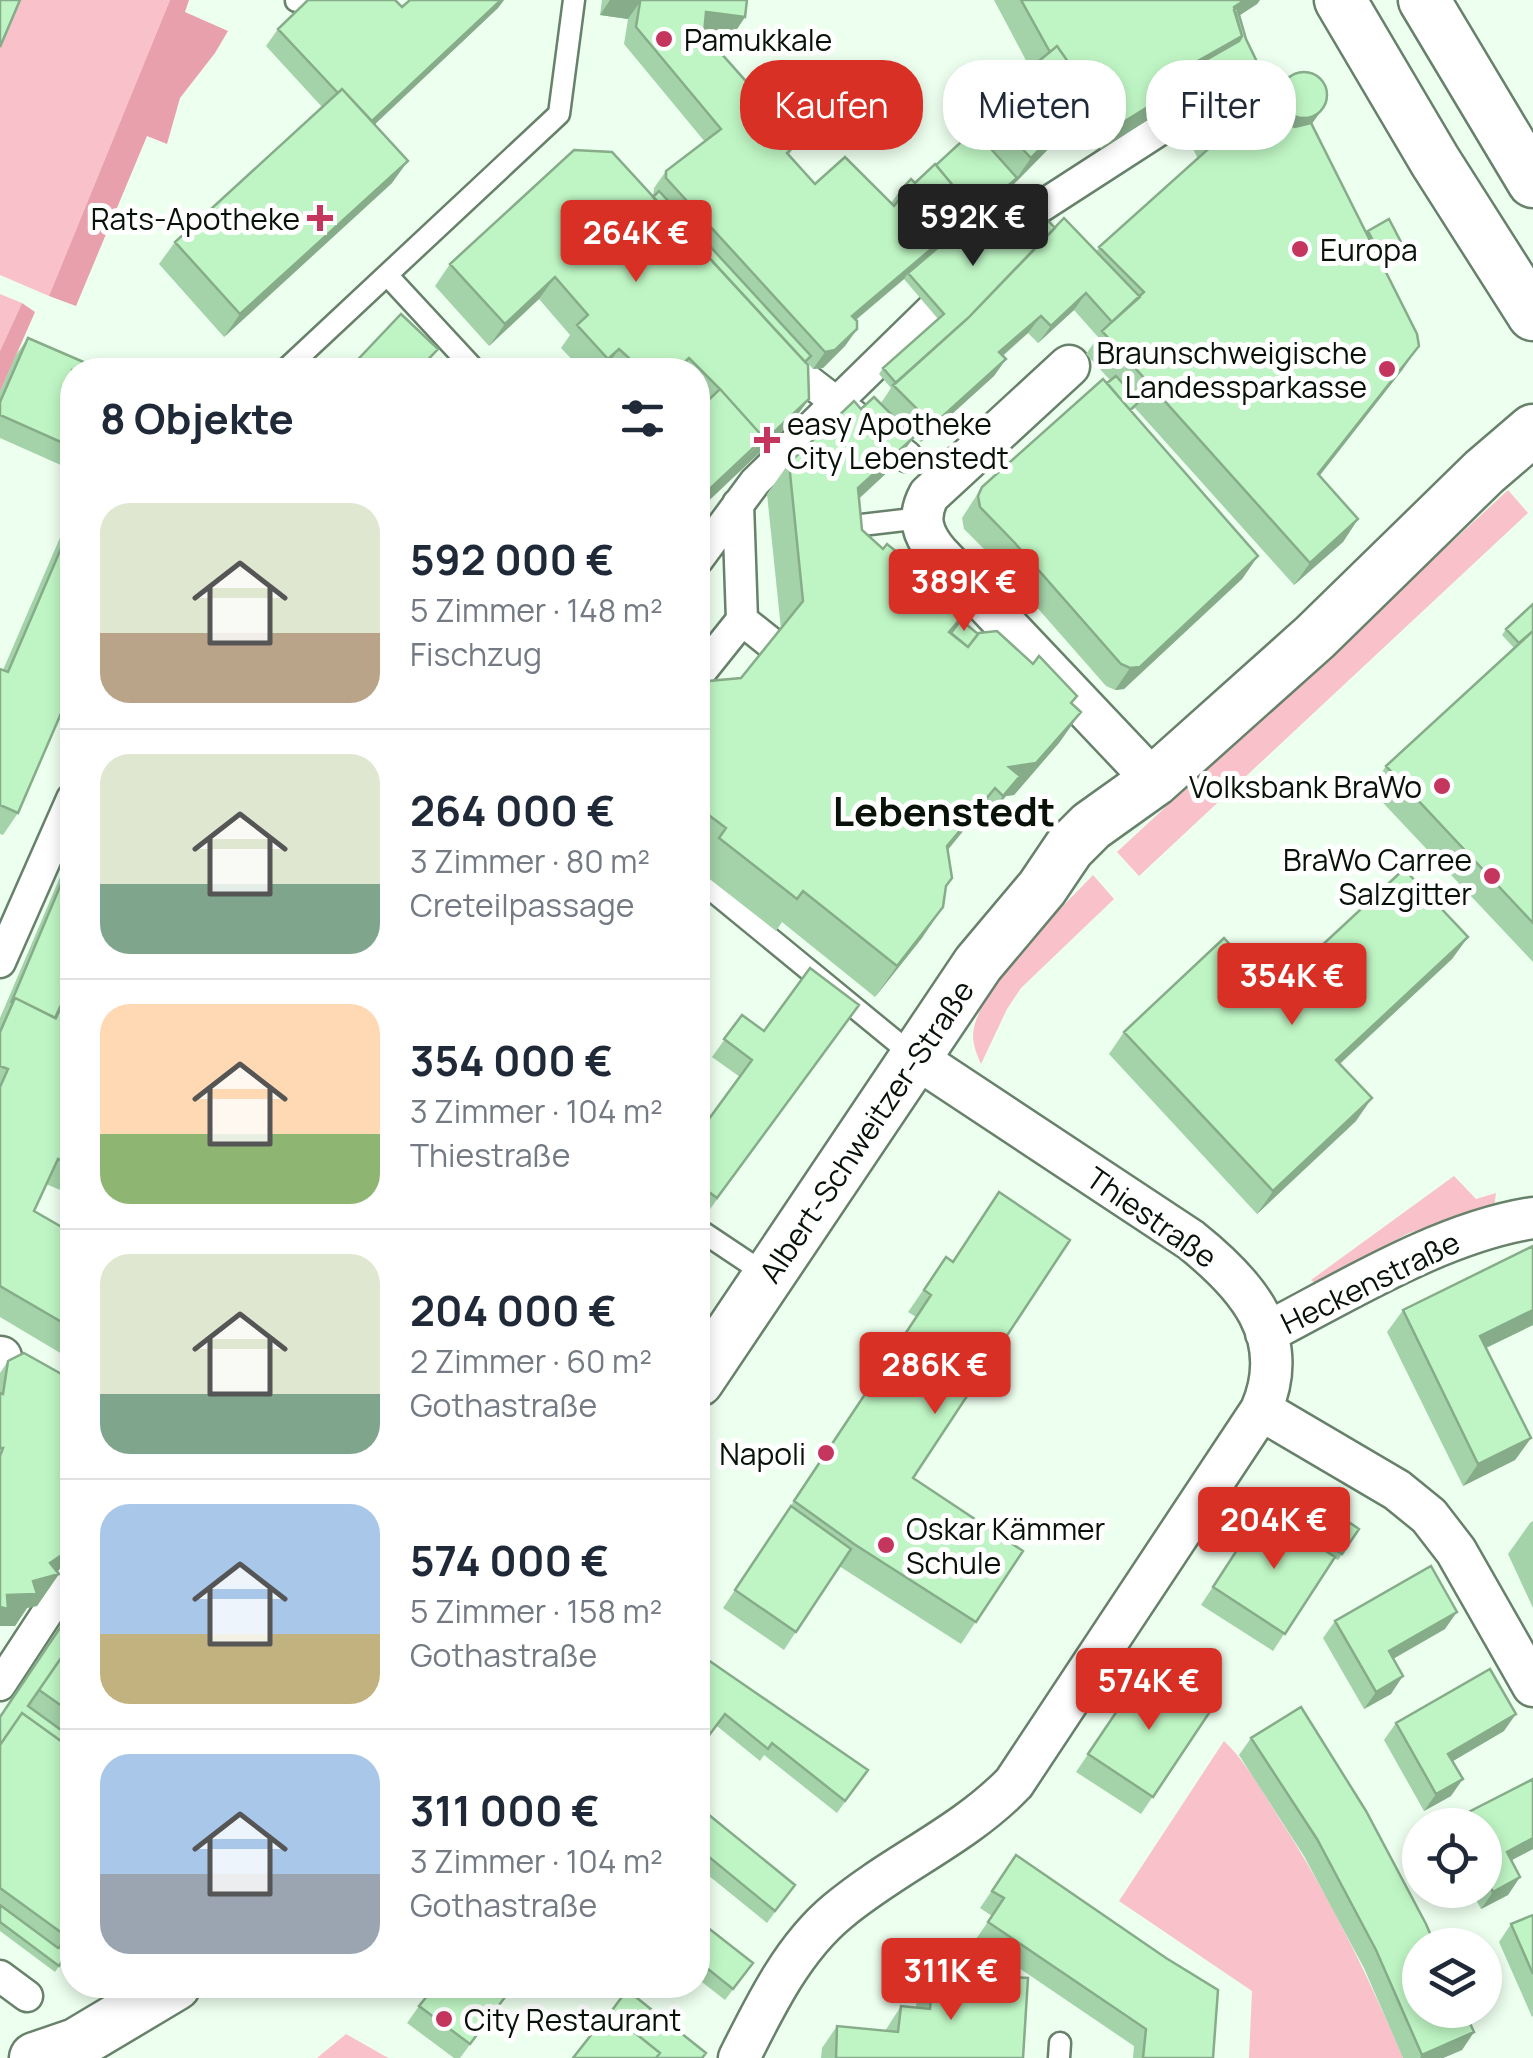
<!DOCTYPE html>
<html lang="de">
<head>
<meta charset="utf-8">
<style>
	:root { --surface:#fff; --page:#f2f2f3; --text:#1f2937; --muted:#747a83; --line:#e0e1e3; --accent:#d93025 }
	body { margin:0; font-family:Manrope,sans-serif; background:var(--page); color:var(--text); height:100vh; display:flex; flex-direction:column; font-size:38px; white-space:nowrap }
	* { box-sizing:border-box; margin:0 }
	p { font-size:32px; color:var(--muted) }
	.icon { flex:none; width:55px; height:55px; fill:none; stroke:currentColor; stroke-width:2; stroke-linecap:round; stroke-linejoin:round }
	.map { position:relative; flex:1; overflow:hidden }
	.drawer { position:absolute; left:60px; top:358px; width:650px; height:1640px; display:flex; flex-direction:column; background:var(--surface); border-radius:40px; box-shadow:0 5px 15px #0003 }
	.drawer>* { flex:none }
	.guide { position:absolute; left:740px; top:60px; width:642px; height:90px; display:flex; gap:20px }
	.tools { position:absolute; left:1402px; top:1808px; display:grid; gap:20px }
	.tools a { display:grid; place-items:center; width:100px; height:100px; border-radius:50%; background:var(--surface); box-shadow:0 5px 15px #0003; font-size:50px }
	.price { position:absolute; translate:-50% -85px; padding:0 22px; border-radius:10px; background:var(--accent); color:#fff; font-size:32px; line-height:65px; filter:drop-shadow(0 2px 5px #0008) }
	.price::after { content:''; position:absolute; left:50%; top:60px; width:30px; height:22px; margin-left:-15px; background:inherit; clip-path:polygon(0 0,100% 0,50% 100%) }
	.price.active { background:#222; color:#fff }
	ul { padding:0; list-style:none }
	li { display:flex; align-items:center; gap:30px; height:250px; padding:0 40px }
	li+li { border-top:2px solid var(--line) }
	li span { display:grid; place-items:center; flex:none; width:280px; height:200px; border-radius:30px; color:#555 }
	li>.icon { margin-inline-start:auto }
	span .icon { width:120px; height:120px; fill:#fffc; stroke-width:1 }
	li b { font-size:42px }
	h2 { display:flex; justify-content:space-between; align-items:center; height:120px; padding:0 40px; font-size:42px }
	.chip { padding:0 35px; border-radius:40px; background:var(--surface); box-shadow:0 5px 15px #0003; font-size:35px; line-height:90px }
	.chip.active { background:var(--accent); color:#fff }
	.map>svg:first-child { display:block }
</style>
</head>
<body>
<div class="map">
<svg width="1533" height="2058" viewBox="0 0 1533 2058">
	<rect width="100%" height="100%" fill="#edffef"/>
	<path fill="#f9c1c9" d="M12,0H170L49,296L0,275V27Z
		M0,294L22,303L0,351Z
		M1508,490L1528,513L1139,876L1117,852Z
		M1093,875L1114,899L1021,988L1007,1009L981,1064C977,1055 973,1045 973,1035C975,990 1062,908 1093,875Z
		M1454,1176L1476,1199L1496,1193L1494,1208L1409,1233L1315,1283L1311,1280Z
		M1224,1741C1245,1761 1259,1786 1274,1810C1326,1889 1366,1971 1403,2058H1249L1252,1991L1119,1901Z
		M346,2034L383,2055L389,2058H317Z"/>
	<path fill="#e8a1ac" d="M170,0H189L185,12L228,31L215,53L180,98L167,144L147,136L76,306L49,296Z
		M22,303L35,312L0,392V351Z"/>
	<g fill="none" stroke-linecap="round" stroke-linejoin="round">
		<defs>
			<path id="service" d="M296,1L297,0
				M387,275L475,370
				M285,370L559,114L574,0
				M853,526L921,518
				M698,879L916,1058
				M698,1229L767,1275
				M1059,2058L1060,2043"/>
			<path id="pedestrian" d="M1031,213L1178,118
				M797,372L906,456
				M738,504L742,620L772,644
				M698,559L755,482L931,310
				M698,675L742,620
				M0,962L72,799
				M0,1685L72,1575
				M0,1976L27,1996"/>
			<path id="minor" d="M1069,366L929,495C917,517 922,534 938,553L1154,781
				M916,1058L1191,1240C1246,1284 1293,1336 1261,1410L1397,1490L1429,1516L1456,1551L1533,1686
				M1266,1333C1347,1291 1442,1232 1533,1218
				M0,1357H1
				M739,2058C765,2006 793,1948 838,1911C894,1864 963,1836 1014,1783L1261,1410"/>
			<path id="tertiary" d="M1340,0L1435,161L1533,315
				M1424,0L1533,182
				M698,1381L978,964L1042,888L1069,848L1091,826L1154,781L1315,637L1484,472L1533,430
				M35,2058L76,2044L175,1985"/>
		</defs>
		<use href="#service" stroke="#67816a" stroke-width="25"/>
		<use href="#pedestrian" stroke="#67816a" stroke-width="35"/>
		<use href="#minor" stroke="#67816a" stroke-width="45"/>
		<use href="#tertiary" stroke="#67816a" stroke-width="55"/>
		<use href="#service" stroke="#fff" stroke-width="20"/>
		<use href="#pedestrian" stroke="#fff" stroke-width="30"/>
		<use href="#minor" stroke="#fff" stroke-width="40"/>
		<use href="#tertiary" stroke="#fff" stroke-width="50"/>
	</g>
	<path fill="#a4d3a9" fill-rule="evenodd" d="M410,0H504L498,8L374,125L392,183L224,337L159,264L175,242L322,107L266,46L278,29L402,7Z
		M602,0H747L745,17L733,35L704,31V34L772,122L794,146L789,155L815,184L891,203L900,191L915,183L974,130L987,111L1013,91L1030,68L994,0H1260L1257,4L1239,16L1246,39L1271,100L1289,75L1366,233L1368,231L1397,248L1379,258L1403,369L1319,475L1358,519L1343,542L1294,585L1135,408L1131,411L1258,556L1242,579L1124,689L1115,690L1106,686L999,564L964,529L962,518L982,487L1110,380L1086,354L1098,337L1074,310L1038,343L1028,333L1003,356L1006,359L994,376L921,442L881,403L891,388L879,374L883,368L938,319L904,279L856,320L857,329L845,346L823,368L813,369L807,362L806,363L809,399L793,421L701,407L698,404V370H582L561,348L570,335L539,299L489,346L435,286L450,264L653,197L654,188L666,171L705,142L624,44L628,19L600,15ZM1172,105L1198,159L1096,251L1055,228L1014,184L1070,127L1101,149Z
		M28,338L72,370V470L0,438V392L16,355Z
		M789,463L892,468L859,498L862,530L961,618L950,633L978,634L1081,712L1059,743L1014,795L1006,796L981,827L973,819L948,850L952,878L946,887L922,938L875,997L782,922L776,931L698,870L705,859L698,854V682L741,678L781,629L767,494Z
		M72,518V688L18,813L3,835L0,834V669L3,670L62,533Z
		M1533,604V962L1370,789L1386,766L1514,648L1502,635L1506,629Z
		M72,849V1195L46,1184L34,1211L72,1233V1360L0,1317V1018Z
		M1468,937L1452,959L1340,1064L1356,1121L1257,1214L1109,1054L1124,1032Z
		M859,1005L705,1216L698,1210V1134L740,1077L712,1057L742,1015L764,1031Z
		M1533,1246V1325L1486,1348L1531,1438L1515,1460L1463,1486L1387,1332L1403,1310Z
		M946,1257L913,1478L1023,1551L961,1644L839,1566L784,1650L723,1608L916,1317L908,1312Z
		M8,1361L72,1545V1550L57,1572L59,1574L37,1606L27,1608L15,1626H0V1373Z
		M1322,1504L1359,1529L1338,1560L1334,1558L1273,1651L1201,1605L1263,1510L1301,1534Z
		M1533,1521V1608L1508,1554L1530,1523Z
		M72,1610V1959L63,1960L55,1972L0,1931V1716Z
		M1335,1621L1445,1629L1393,1659L1391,1694L1364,1709L1323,1638Z
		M698,1653L868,1770L837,1813L764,1755L760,1761L717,1726Z
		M1146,1668L1209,1713L1141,1814L1076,1772Z
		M1396,1723L1504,1731L1453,1761L1451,1796L1424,1811L1384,1740Z
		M1251,1738L1474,2032L1462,2050L1443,2058H1403L1364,1968L1304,1856L1239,1755Z
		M1533,1779V1849L1511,1860L1520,1877L1508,1895L1481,1909L1471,1890H1485V1825H1451L1455,1819Z
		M698,1806L795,1885L767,1923L698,1867Z
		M1016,1855L1213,2058H1133L1134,2046L976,1939L992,1916L980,1908Z
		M1533,1915V2016L1532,2017L1499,1942L1511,1924Z
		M698,1920L753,1963L725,2000L698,1979Z
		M933,1973L1023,2058H821L822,2048L837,2026L885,2031L901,2006L916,2008L917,1995Z
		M514,1985L460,2058H454L407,2023L419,2006Z"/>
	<path fill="#86ac89" d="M501,0H504L498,8L355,143L367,125Z
		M610,0H627L640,2L628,19L600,15Z
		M1245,0H1260L1257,4L1232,20L1234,7Z
		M706,12L745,17L733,35L694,29Z
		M1242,36L1227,59L1182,84V70Z
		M1188,82L1172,105L1101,149L1117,126Z
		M1092,96L1070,127L1009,189L1031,158Z
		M1326,104L1304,135L1268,146L1290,115Z
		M408,161L392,183L224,337L240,314Z
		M1017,178L1009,189L908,273L904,279L840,333L852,316Z
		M1401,242L1397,248L1375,260L1380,254Z
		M555,277L539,299L489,346L505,324Z
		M1086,293L1074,310L1038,343L1051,326Z
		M1041,316L1028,333L987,369L999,352Z
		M857,329L845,346L823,368L813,369L825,352Z
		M1419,346L1403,369L1303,497L1318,474Z
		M619,349L604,370H600L608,359Z
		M1006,359L994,376L921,442L933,425Z
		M809,399L793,421L698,511V500Z
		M914,437L892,468L837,519L858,488Z
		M1358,519L1343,542L1294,585L1310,563Z
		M1258,556L1242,579L1124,689L1115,690L1130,668Z
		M1081,712L1059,743L1014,795L1006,796L981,827L1003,796L995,788L973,819L925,877L947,846L1009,767Z
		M943,907L922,938L875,997L897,966Z
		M1468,937L1452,959L1320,1082L1336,1060Z
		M1372,1098L1356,1121L1257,1214L1273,1191Z
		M1533,1310V1325L1465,1358L1480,1336Z
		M1531,1438L1515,1460L1463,1486L1478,1464Z
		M72,1532V1541L66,1550L72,1548V1550L55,1576L59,1574L37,1606L27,1608L15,1626H0V1605L7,1595Z
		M1457,1612L1445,1629L1377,1668L1389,1651Z
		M1403,1676L1391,1694L1364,1709L1376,1692Z
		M1516,1714L1504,1731L1436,1771L1448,1754Z
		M1463,1779L1451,1796L1424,1811L1436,1794Z
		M1533,1838V1849L1495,1869L1507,1852Z
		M1520,1877L1508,1895L1481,1909L1493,1892Z
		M72,1935V1951L53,1954L66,1936Z
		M1474,2032L1462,2050L1443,2058H1420L1422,2055Z"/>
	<path fill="#bff5c4" stroke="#86ac89" stroke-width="2.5" d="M0,0H20L0,47Z
		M308,0H395L402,7L410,0H501L372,121L342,89L338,93L278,29Z
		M627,0H747L745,17L706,12L704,34L776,115L770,119L794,146L787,153L815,184L845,157L894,206L903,195L900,191L911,179L915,183L935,164L975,212L852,316L857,321V329L835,350L825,352L666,178V171L721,129L636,27L640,2Z
		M1021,0H1245L1234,7L1242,36L1182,70L1188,82L1117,126L1086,105L1092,96L1057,46L1050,52Z
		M1237,8L1246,39L1273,95L1270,104L1273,118L1216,142L1212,146L1184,88L1188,82L1183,73L1239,41L1242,36L1234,10Z
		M1057,46L1092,96L1031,158L987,111L1032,77L1028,70Z
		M1281 95a23 23 0 1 1 46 0a23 23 0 1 1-46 0Z
		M342,89L408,161L240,314L175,242Z
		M1277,116L1283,123L1295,127L1311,123L1417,334L1419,346L1318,474L1358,519L1310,563L1102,331L1144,292L1099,247L1216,142Z
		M974,130L1017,178L971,217L975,212L936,165Z
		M574,150L612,152L808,365L809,399L758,447L764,438L721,390L689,358L676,370H642L619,349L608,359L577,325L588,315L555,277L505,324L450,264Z
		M1013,184L1055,228L968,318L896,383L883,368L944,314L908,273Z
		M659,191L811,356L805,362L653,197Z
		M1064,218L1140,297L1112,322L1086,293L1051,326L1041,316L999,352L1006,359L933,425L893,385L968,318Z
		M1389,219L1401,242L1380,254L1368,231Z
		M401,314L438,349L418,370H348Z
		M28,338L102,370H72V447L0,415V402Z
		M1116,376L1139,402L1130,410L1107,383Z
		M1103,379L1258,556L1140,667L1130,668L1121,664L1014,542L980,507L978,496L982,487Z
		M720,389L764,438L698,500V410Z
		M874,397L914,437L858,488L862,530L883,549L887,544L957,601L961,618L949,632L968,647L979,633L997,631L1033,664L1039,656L1077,696L1071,703L1081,712L1036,763L1009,767L1020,776L1003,796L995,788L947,846L952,878L946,886L943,907L897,966L803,891L797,899L719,838L726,828L698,807V682L741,678L803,601L789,463L854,401L861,409Z
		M72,523V688L18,813L0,805V669L8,672Z
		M1533,604V631L1519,643L1506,629Z
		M961,620L978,634L968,647L951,633Z
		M1533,631V923L1386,766Z
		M72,858V981L55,1018L15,998L11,1003Z
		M1404,869L1468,937L1336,1060L1372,1098L1273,1191L1124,1032L1224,938L1273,991Z
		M810,968L859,1005L717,1198L698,1184V1134L752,1060L724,1039L742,1015L764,1031Z
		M72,983V1166L58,1159L34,1211L72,1233V1328L0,1286V1087L8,1069L0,1066V1032L15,998L56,1018Z
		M999,1192L1070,1240L913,1478L1023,1551L976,1622L854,1544L794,1501L931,1295L924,1290L946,1257L953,1262Z
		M1533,1246V1310L1480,1336L1531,1438L1478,1464L1403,1310Z
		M24,1353L72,1380V1532L66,1538L72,1545V1548L50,1563L59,1574L33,1581L37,1594L7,1595L8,1609L0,1607V1456L3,1448H0V1393L3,1394L8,1361Z
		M1322,1504L1359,1529L1342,1554L1305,1528Z
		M791,1506L851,1549L796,1632L735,1590Z
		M1263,1510L1335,1557L1285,1634L1213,1587Z
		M1431,1566L1457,1612L1389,1651L1403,1676L1376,1692L1335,1621Z
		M72,1610V1642L28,1706L72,1738V1749L22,1713L0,1745V1717Z
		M72,1642V1713L39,1690Z
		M698,1653L868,1770L845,1801L772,1743L768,1749L725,1714L698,1750Z
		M1146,1668L1209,1713L1153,1797L1088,1754Z
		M1490,1669L1516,1714L1448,1754L1463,1779L1436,1794L1396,1723Z
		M1301,1707L1366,1811L1426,1924L1435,1945H1420V2010H1464L1474,2032L1422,2055L1376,1950L1317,1839L1251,1738Z
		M22,1713L72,1749V1935L66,1936L0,1888V1745Z
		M1533,1779V1838L1507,1852L1520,1877L1493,1892L1485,1877V1825H1458L1455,1819Z
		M698,1806L795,1885L775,1911L698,1848Z
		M1016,1855L1166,1958L1218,1990L1213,2058H1143L1146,2029L988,1922L1004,1898L992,1891Z
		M0,1905L58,1948L72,1945V1954H67L59,1966L0,1922Z
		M1533,1915V1974L1511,1924Z
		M698,1920L753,1963L733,1989L698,1961Z
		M933,1973L1028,1978L1023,2058H836L837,2026L898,2032L901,2006L930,2009Z
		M436,1985H514L470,2044L419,2006Z
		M627,1990L706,2053L702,2058H656L660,2053L610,2013Z
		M609,2012L660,2053L656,2058H573Z"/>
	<g fill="#c5365f" stroke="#fff" stroke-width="4">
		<circle cx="664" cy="39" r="10"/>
		<path d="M315 203h10v10h10v10h-10v10h-10v-10h-10v-10h10z"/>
		<circle cx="1300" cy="249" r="10"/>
		<circle cx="1387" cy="369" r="10"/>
		<path d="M762 425h10v10h10v10h-10v10h-10v-10h-10v-10h10z"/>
		<circle cx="1442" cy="786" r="10"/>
		<circle cx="1492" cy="876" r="10"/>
		<circle cx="826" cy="1453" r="10"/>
		<circle cx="886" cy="1545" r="10"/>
		<circle cx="444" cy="2019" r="10"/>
	</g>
	<g text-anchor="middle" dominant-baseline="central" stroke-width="10" stroke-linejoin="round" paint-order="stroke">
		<g font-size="30" fill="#081209" stroke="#fff" text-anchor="start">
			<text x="684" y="39">Pamukkale</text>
			<text x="300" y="218" text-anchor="end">Rats-Apotheke</text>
			<text x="1320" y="249">Europa</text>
			<text x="1367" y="352" text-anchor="end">Braunschweigische<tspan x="1367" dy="34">Landessparkasse</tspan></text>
			<text x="787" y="423">easy Apotheke<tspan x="787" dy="34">City Lebenstedt</tspan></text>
			<text x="1422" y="786" text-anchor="end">Volksbank BraWo</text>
			<text x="1472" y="859" text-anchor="end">BraWo Carree<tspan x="1472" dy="34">Salzgitter</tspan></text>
			<text x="806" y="1453" text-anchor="end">Napoli</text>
			<text x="906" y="1528">Oskar Kämmer<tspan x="906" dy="34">Schule</tspan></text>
			<text x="464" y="2019">City Restaurant</text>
		</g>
		<g font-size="30" fill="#081209" stroke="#fff">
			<text transform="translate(866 1131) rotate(-56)">Albert-Schweitzer-Straße</text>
			<text transform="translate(1152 1217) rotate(35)">Thiestraße</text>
			<text transform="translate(1370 1282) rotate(-26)">Heckenstraße</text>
		</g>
		<g font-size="40" font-weight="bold" fill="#081209" stroke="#fff">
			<text x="944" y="810">Lebenstedt</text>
		</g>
	</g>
</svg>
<div class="tools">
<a><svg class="icon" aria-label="locate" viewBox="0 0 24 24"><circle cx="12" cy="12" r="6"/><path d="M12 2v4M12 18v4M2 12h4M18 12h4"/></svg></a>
<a><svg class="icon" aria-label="layers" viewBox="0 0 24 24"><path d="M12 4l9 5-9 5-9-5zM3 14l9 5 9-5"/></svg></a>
</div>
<b class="price active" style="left:973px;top:269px">592K €</b>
<b class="price" style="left:636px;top:285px">264K €</b>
<b class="price" style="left:964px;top:634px">389K €</b>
<b class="price" style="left:1292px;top:1028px">354K €</b>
<b class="price" style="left:935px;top:1417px">286K €</b>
<b class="price" style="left:1274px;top:1572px">204K €</b>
<b class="price" style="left:1149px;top:1733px">574K €</b>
<b class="price" style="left:951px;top:2023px">311K €</b>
<div class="guide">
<a class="chip active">Kaufen</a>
<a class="chip">Mieten</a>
<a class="chip">Filter</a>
</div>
<section class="drawer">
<h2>8 Objekte<svg class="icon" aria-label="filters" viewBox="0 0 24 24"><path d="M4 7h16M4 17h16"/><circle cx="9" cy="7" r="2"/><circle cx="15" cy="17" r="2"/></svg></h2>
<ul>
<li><span style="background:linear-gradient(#dfe7d0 65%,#b9a48a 0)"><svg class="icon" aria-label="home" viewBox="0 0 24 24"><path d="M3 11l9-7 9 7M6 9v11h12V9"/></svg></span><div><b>592 000 €</b><p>5 Zimmer · 148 m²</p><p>Fischzug</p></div></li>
<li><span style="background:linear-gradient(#dfe7d0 65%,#7fa58c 0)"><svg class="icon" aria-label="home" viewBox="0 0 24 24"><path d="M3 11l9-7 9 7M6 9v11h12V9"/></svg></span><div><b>264 000 €</b><p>3 Zimmer · 80 m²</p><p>Creteilpassage</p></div></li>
<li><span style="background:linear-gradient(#ffd9b3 65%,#8fb573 0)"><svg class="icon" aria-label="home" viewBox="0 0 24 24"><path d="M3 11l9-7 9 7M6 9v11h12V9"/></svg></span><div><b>354 000 €</b><p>3 Zimmer · 104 m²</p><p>Thiestraße</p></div></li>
<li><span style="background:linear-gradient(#dfe7d0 70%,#7fa58c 0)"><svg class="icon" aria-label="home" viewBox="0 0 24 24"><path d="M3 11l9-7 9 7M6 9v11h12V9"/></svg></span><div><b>204 000 €</b><p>2 Zimmer · 60 m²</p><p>Gothastraße</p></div></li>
<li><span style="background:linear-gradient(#a9c7e8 65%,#c2b280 0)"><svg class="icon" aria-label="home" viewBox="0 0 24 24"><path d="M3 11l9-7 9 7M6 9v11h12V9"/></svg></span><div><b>574 000 €</b><p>5 Zimmer · 158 m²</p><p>Gothastraße</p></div></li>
<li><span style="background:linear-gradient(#a9c7e8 60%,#9aa5b1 0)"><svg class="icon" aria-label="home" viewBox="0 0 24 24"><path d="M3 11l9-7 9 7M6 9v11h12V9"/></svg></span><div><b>311 000 €</b><p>3 Zimmer · 104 m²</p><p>Gothastraße</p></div></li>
</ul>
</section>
</div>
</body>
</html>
